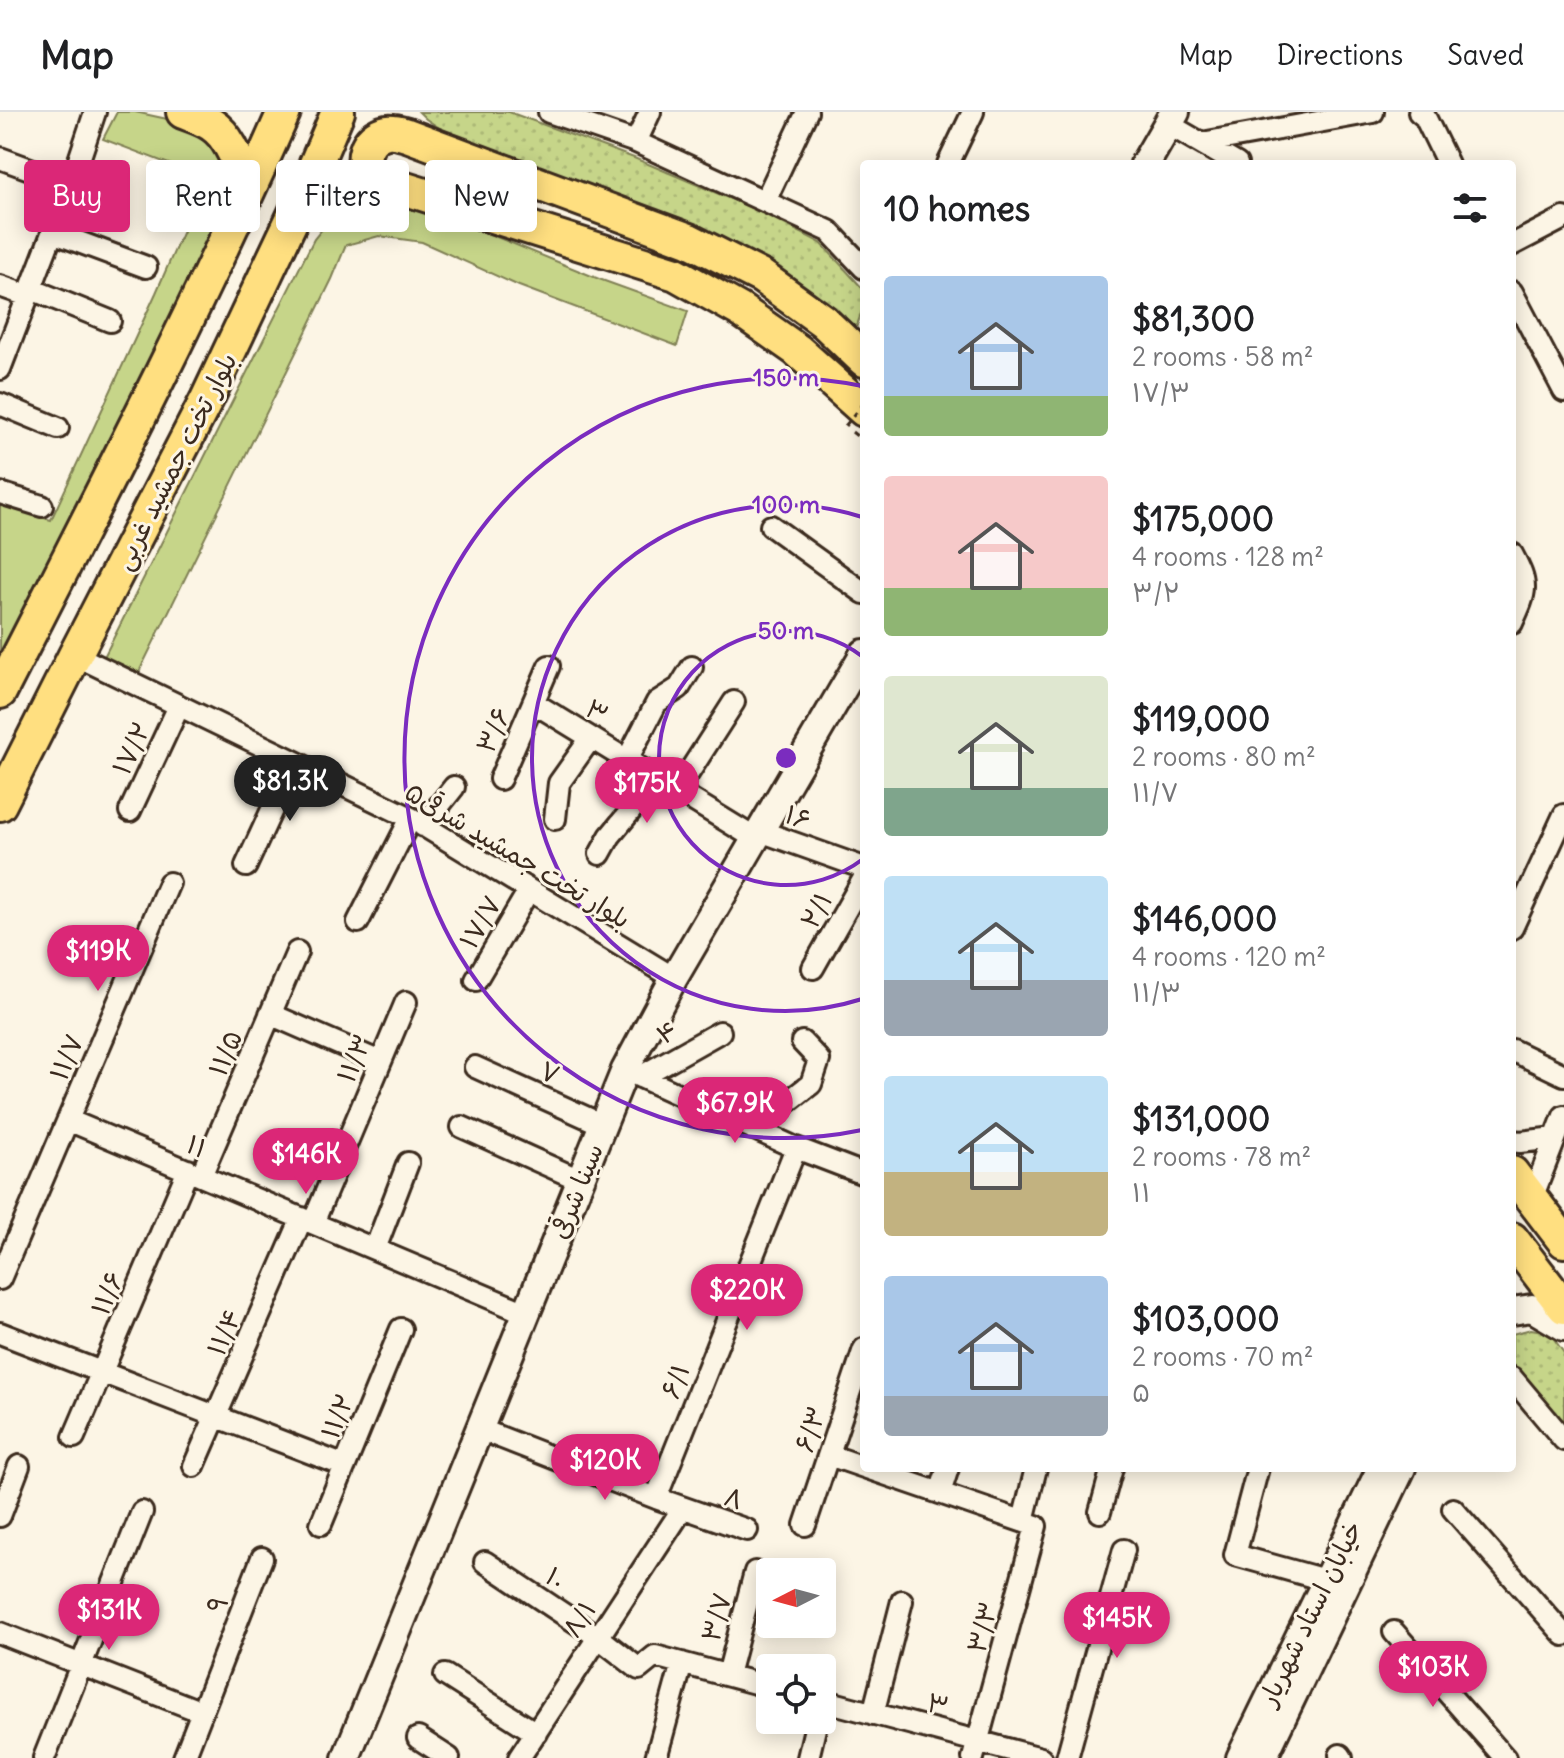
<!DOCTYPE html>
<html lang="en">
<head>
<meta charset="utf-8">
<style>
	:root { --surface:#fff; --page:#f6f6f6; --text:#202124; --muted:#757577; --line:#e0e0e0; --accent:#db2777 }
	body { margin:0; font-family:Delius,"Playpen Sans Arabic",sans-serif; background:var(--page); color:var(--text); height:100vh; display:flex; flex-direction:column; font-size:30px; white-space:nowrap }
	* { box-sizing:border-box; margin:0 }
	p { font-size:26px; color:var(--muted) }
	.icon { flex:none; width:44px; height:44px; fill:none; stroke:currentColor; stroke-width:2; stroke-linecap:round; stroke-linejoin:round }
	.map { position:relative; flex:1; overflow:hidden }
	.panel { position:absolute; left:860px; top:48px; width:656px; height:1312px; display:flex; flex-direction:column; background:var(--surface); border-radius:8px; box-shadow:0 4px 20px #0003 }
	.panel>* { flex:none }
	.hud { position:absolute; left:24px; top:48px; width:716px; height:72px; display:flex; gap:16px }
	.needle { width:52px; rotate:264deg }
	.tools { position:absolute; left:756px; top:1446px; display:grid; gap:16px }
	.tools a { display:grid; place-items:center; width:80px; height:80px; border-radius:8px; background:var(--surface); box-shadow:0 4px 20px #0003; font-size:40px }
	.price { position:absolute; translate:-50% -68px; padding:0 18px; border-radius:28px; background:var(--accent); color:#fff; font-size:26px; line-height:52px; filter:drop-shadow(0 2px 4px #0008) }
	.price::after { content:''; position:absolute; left:50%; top:48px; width:24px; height:18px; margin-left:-12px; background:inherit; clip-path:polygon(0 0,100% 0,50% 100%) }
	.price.current { background:#222; color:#fff }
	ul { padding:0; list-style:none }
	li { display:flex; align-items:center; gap:24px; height:200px; padding:0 24px }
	li span { display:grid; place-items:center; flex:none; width:224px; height:160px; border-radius:8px; color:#555 }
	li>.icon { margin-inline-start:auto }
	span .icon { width:96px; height:96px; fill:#fffc; stroke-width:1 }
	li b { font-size:34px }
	h2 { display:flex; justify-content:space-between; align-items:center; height:96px; padding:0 24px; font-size:34px }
	.tag { padding:0 28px; border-radius:8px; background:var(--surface); box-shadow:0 4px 20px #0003; font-size:28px; line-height:72px }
	.tag.current { background:var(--accent); color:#fff }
	header { display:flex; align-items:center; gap:48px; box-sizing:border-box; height:112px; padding:0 40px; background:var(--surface); border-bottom:2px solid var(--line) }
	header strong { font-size:38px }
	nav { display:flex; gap:44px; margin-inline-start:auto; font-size:28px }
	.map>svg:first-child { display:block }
</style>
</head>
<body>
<header>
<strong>Map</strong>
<nav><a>Map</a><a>Directions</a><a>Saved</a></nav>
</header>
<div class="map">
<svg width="1564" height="1646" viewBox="0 0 1564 1646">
	<defs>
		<pattern id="park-dots" width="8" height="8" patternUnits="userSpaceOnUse" patternTransform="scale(2)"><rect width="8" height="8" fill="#c6d589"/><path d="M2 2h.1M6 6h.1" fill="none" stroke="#abb776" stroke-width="1.8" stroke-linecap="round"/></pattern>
	</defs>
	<rect width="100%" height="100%" fill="#fcf5e5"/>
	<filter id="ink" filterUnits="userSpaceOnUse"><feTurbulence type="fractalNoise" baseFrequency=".0125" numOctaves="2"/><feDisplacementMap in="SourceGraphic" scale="16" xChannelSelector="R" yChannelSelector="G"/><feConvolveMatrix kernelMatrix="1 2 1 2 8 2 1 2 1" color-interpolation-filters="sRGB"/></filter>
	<g filter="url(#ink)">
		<path fill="#c6d589" stroke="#808054" stroke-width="2" d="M117,0H135L181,10L208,23L229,60L226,88L158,246L0,550V393L51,408L156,181L206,66L103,27Z
			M387,86L412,90L599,167L688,199L677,234L519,174L422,130L379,124L346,133L332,167L139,560L104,545L314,127L331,106L355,94Z"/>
		<path fill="url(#park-dots)" stroke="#808054" stroke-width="2" d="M419,0H509L634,46L759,99L821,131L864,178V193L855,219L450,23L426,7Z
			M1531,1217L1549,1220L1564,1241V1314L1512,1252V1222Z"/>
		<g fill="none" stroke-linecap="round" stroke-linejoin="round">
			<defs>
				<path id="minor" d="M549,0L636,30L829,119L864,156
					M1419,0L1425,5L1448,52
					M1168,12L1237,52
					M636,30L650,0
					M1202,31L1373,0
					M0,46L71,72
					M948,52L973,0
					M765,89L807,0
					M52,120L146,155
					M1512,133L1564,106
					M0,174L28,184
					M31,177L110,209
					M1512,180L1564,279
					M0,257L71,72L95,0
					M0,292L58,316
					M0,381L42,394
					M771,414L864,481
					M1512,442C1529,474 1527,478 1512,511
					M75,543L411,706L674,866
					M534,591L756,727
					M627,648L657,590L679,576L692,555
					M500,667L549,554
					M677,679L734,590
					M130,699L179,594
					M555,707L559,671L591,626
					M423,714L454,675
					M760,719L864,756
					M600,742L610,724L638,690L650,662
					M246,754L294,650
					M358,810L411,706
					M1512,816L1564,703
					M813,856L864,766
					M476,868L529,778
					M270,902L380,950
					M1512,938L1564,963
					M475,955L603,1013
					M625,958L796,1036L864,1062
					M640,965L720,920
					M68,1008L526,1201
					M462,1015L580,1068
					M753,1017L811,972L819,948L802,930
					M1512,1029L1520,1030L1555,1026
					M201,1064L297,840
					M1532,1086L1564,1004
					M313,1111L406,890
					M375,1137L408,1051
					M0,1167L169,771
					M0,1221L345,1354
					M1512,1266L1564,1328
					M479,1317L656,1386L747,1418
					M74,1325L188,1058
					M829,1343L864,1355
					M194,1354L302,1106
					M867,1356L1036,1414L973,1646
					M1258,1356L1235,1443L1325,1468
					M940,1381L948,1356
					M656,1386L796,1036
					M1453,1397L1564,1523
					M1100,1400L1112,1356
					M0,1404L19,1354
					M1023,1409L1036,1356
					M321,1412L401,1217
					M805,1413L864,1237
					M485,1450L598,1525L639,1557L655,1544L770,1575
					M1394,1520L1505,1646
					M0,1521L202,1600
					M445,1563L536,1621
					M728,1563L755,1460
					M822,1588L1041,1646
					M873,1602L902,1489
					M418,1626L449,1646
					M1340,1643L1342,1646
					M44,1646L142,1400
					M184,1646L262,1446
					M519,1646L683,1396
					M656,1646L682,1551
					M808,1646L817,1608
					M1067,1646L1124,1438"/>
				<path id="tertiary" d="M1512,1199L1532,1196L1564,1215
					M346,1646L625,958L674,866L864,541
					M1240,1646L1381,1356
					M1263,1646L1402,1356"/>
				<path id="secondary" d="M1145,52L1175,0"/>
				<path id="primary" d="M183,0C193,4 204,7 212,13C226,22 238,45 240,61C242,71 240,83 239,93
					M295,101C329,79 346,67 388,74
					M864,248L823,209L762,165L689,128L407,23C400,21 394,19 387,20C365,24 358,50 371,66L676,162L740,198L797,238L864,298
					M0,580C98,388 197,197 284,0
					M0,692L75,543L207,287L295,101L338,0
					M1512,1061L1564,1129
					M1512,1127L1564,1195"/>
			</defs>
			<use href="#minor" stroke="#3b2a1e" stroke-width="26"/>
			<use href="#tertiary" stroke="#3b2a1e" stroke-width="32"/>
			<use href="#secondary" stroke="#3b2a1e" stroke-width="34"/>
			<use href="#primary" stroke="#3b2a1e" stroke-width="38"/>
			<path stroke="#3b2a1e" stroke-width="3" stroke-dasharray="6 6" stroke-linecap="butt" d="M852,320L862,328L864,326"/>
			<use href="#minor" stroke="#fcf5e5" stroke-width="20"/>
			<use href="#tertiary" stroke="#fcf5e5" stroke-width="26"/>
			<use href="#secondary" stroke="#fcf5e5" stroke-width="28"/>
			<use href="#primary" stroke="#ffdf80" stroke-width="32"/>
			<path stroke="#3b2a1e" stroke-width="3" stroke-dasharray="6 6" stroke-linecap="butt" d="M845,314L864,291"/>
		</g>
	</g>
	<g fill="none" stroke="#7b2cbf" stroke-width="4">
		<path d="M863 747A127 127 0 1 1 863 545"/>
		<path d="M862 887A253 253 0 1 1 862 405"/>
		<path d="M862 1018A380 380 0 1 1 862 274"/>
	</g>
	<g text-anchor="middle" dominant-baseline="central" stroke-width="6" stroke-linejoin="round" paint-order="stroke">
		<g font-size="26" fill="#3b2a1e" stroke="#fcf5e5">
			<text transform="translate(175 349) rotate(-63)">بلوار تخت جمشید غربی</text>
			<text transform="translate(597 599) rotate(32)">۳</text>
			<text transform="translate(493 618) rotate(-66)">۳/۶</text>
			<text transform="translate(131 636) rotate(-65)">۱۷/۲</text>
			<text transform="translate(798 705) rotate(20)">۱۶</text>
			<text transform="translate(518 743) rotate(31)">بلوار تخت جمشید شرقی۵</text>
			<text transform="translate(816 798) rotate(-61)">۲/۱</text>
			<text transform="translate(480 810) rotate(-60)">۱۷/۷</text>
			<text transform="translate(667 920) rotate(-29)">۴</text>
			<text transform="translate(225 941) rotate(-67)">۱۱/۵</text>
			<text transform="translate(66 945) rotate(-67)">۱۱/۷</text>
			<text transform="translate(354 946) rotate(-67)">۱۱/۳</text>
			<text transform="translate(550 960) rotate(24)">۷</text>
			<text transform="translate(197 1034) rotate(23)">۱۱</text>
			<text transform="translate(576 1079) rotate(-68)">سینا شرقی</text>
			<text transform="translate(107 1181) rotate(-67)">۱۱/۶</text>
			<text transform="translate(224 1220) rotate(-66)">۱۱/۴</text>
			<text transform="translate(675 1269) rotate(-68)">۶/۱</text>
			<text transform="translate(337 1304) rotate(-68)">۱۱/۲</text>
			<text transform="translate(810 1317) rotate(-72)">۶/۳</text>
			<text transform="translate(734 1386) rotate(19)">۸</text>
			<text transform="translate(556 1466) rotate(34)">۱۰</text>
			<text transform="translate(217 1492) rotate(-69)">۹</text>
			<text transform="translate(1310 1501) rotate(-64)">خیابان استاد شهریار</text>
			<text transform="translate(716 1505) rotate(-75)">۳/۷</text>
			<text transform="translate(579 1507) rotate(-57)">۸/۱</text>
			<text transform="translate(982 1515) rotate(-75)">۳/۳</text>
			<text transform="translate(938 1592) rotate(15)">۳</text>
		</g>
	</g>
	<circle cx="786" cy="646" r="12" fill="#7b2cbf" stroke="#fcf5e5" stroke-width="4"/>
	<g font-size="24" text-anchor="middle" font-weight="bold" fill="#7b2cbf" stroke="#fcf5e5" stroke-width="6" stroke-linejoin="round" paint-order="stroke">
		<text x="786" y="274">150 m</text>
		<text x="786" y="401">100 m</text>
		<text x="786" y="527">50 m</text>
	</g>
</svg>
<div class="tools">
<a><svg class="needle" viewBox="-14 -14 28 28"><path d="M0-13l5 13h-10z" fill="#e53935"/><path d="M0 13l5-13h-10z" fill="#757577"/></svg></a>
<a><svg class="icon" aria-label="locate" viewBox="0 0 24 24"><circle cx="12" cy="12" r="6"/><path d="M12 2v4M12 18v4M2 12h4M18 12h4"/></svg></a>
</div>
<b class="price current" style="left:290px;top:711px">$81.3K</b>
<b class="price" style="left:647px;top:713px">$175K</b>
<b class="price" style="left:98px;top:881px">$119K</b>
<b class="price" style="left:735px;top:1033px">$67.9K</b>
<b class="price" style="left:306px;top:1084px">$146K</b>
<b class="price" style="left:747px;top:1220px">$220K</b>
<b class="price" style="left:605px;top:1390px">$120K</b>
<b class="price" style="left:109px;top:1540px">$131K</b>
<b class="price" style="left:1117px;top:1548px">$145K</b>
<b class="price" style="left:1433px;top:1597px">$103K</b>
<div class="hud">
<a class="tag current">Buy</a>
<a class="tag">Rent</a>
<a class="tag">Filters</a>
<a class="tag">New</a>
</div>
<section class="panel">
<h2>10 homes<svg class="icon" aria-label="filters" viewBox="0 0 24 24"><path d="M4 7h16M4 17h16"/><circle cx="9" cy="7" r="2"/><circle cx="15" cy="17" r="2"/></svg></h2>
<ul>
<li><span style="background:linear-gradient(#a9c7e8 75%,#8fb573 0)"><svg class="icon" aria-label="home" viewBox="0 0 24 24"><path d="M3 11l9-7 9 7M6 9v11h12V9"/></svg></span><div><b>$81,300</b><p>2 rooms · 58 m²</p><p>۱۷/۳</p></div></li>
<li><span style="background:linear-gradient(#f6c9c9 70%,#8fb573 0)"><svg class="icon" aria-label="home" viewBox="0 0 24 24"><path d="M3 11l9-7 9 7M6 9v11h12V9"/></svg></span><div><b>$175,000</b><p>4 rooms · 128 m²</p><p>۳/۲</p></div></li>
<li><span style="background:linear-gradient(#dfe7d0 70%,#7fa58c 0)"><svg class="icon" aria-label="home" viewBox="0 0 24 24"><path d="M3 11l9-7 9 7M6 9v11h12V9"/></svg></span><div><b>$119,000</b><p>2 rooms · 80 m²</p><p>۱۱/۷</p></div></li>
<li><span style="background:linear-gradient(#bfe0f5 65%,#9aa5b1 0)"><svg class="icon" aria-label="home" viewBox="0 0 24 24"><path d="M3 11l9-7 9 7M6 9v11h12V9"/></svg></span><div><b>$146,000</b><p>4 rooms · 120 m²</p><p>۱۱/۳</p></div></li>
<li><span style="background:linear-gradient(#bfe0f5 60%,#c2b280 0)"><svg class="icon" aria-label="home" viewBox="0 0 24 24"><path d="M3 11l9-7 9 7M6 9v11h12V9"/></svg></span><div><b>$131,000</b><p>2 rooms · 78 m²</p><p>۱۱</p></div></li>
<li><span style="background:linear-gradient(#a9c7e8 75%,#9aa5b1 0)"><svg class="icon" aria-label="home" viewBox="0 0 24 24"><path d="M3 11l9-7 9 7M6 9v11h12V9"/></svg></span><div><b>$103,000</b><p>2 rooms · 70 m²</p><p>۵</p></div></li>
</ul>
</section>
</div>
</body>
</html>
